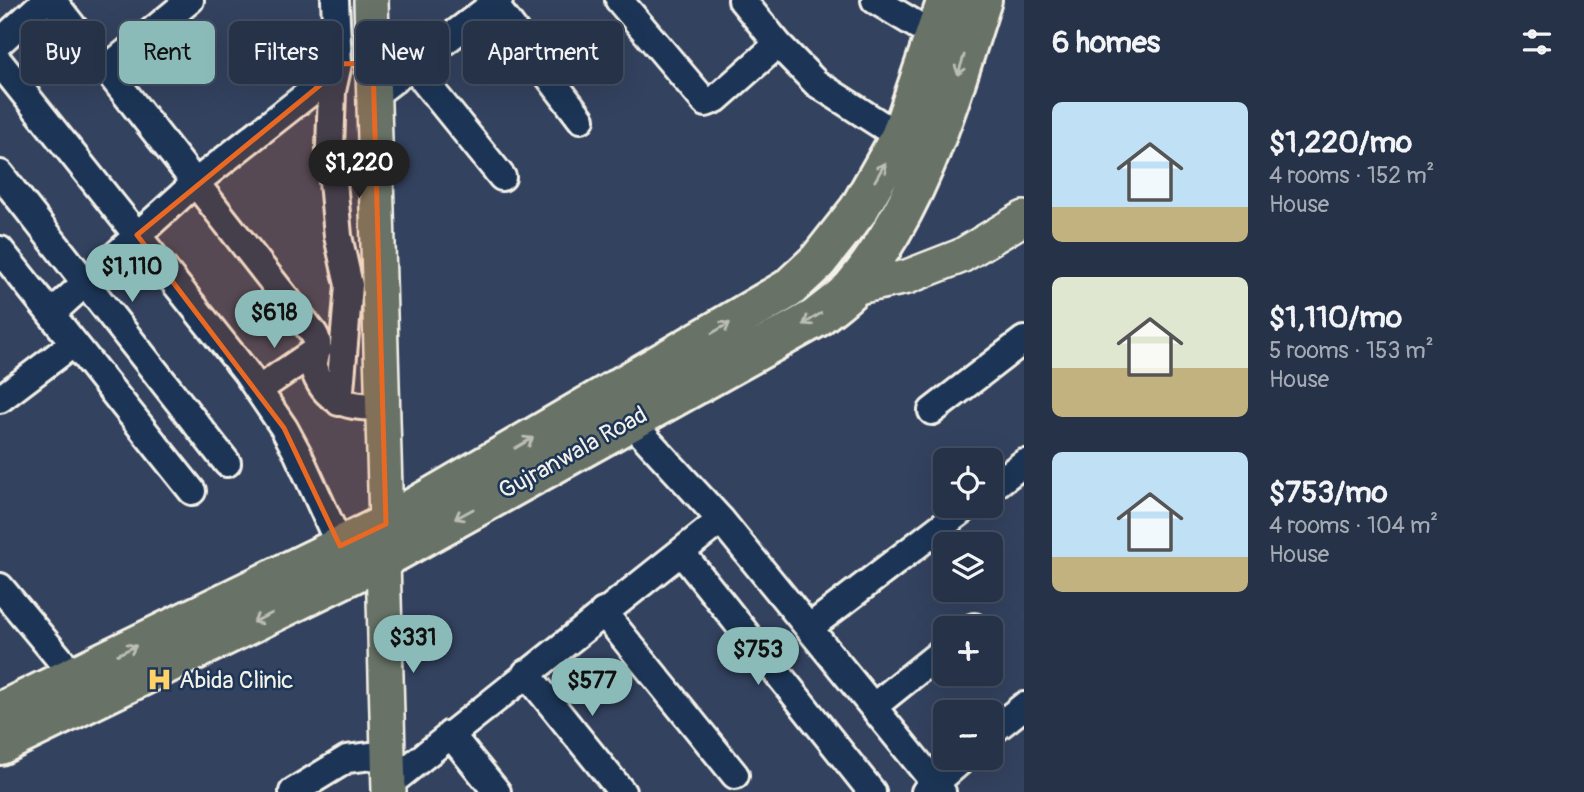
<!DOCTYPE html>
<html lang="en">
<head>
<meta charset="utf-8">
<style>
	:root { --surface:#263247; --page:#2e3a4e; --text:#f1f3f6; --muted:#a4aab4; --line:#424d60; --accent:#8bbbb9 }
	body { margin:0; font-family:Pangolin,sans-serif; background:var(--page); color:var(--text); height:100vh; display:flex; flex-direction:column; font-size:26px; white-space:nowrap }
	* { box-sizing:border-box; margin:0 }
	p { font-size:23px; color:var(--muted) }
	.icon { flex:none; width:38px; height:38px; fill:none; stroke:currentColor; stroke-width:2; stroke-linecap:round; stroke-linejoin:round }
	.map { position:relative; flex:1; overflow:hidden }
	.details { display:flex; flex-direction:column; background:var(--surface); width:560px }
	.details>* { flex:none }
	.guide { position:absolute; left:21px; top:21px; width:665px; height:63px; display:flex; gap:14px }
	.controls { position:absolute; left:933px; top:448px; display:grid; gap:14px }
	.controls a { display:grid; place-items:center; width:70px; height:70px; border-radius:10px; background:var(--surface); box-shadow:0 7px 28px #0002,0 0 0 2px var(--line); font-size:35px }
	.price { position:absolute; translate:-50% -60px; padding:0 16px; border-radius:24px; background:var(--accent); color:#111; font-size:23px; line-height:46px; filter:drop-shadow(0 2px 4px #0008) }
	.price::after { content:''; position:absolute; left:50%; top:42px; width:21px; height:16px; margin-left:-10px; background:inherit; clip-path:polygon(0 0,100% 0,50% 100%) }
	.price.current { background:#222; color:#fff }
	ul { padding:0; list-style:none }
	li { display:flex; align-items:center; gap:21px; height:175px; padding:0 28px }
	li span { display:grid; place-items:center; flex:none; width:196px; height:140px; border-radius:10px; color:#555 }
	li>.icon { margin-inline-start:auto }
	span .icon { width:84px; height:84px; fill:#fffc; stroke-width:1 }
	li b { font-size:30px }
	h2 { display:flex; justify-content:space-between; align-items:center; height:84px; padding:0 28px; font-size:30px }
	.chip { padding:0 24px; border-radius:10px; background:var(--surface); box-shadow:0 7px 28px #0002,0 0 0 2px var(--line); font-size:24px; line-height:63px }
	.chip.current { background:var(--accent); color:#111 }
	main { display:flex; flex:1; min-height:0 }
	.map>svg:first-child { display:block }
</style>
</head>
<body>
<main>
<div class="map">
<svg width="1024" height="792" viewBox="0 0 1024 792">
	<rect width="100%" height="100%" fill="#33425f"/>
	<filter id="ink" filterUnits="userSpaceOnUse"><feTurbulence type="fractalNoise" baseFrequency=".0143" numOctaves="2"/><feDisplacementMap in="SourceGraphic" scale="14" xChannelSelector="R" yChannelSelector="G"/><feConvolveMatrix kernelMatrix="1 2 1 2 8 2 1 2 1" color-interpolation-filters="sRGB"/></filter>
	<g filter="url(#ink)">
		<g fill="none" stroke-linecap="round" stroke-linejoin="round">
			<defs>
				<path id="minor" d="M52,0L314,334C321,346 315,354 313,366C324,404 349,407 383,407
					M335,0L338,64L332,91L330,148L338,236L349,285L339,402
					M619,0L706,103L716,99L778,44
					M742,0L778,44L816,83L900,137
					M875,0L935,36
					M494,4L581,119
					M0,42L46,0
					M0,63L246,372L284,428L298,454L340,546
					M412,66L502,177
					M106,69L190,0
					M374,95L499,0
					M0,174L227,463
					M0,250L192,491
					M51,314L195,183L336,72
					M258,390L318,349
					M0,399L74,343
					M932,411L1024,340
					M630,421L721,520L942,792
					M990,489L1024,463
					M681,552L872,792
					M0,587L74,676
					M603,612L735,775
					M809,628L968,506
					M972,628L974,627
					M526,673L622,792
					M873,707L945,649
					M990,733L1024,706
					M450,734L497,792
					M389,784L721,520
					M293,792L347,759L388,754
					M925,792L964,758"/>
				<path id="major" d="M371,0L386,524L383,559L389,792
					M852,288L907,277L961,256L1024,218"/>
				<path id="highway" d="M0,712L386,524L788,289L818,261L859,209L900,137L947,0
					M0,745L383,559L816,318C828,308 843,298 853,287C921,205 950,99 982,0"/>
			</defs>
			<use href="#minor" stroke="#f4f1e8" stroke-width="32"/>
			<use href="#major" stroke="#f4f1e8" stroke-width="38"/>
			<use href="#highway" stroke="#f4f1e8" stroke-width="44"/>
			<use href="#minor" stroke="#1d3557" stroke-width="26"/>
			<use href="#major" stroke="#687266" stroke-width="33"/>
			<use href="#highway" stroke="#687266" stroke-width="38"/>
		</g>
		<defs><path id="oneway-shaft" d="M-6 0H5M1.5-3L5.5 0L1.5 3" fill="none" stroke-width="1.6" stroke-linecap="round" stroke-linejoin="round" transform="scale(1.75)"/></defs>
		<g stroke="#bcbeb4">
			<use href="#oneway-shaft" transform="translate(961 65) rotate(108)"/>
			<use href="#oneway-shaft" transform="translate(880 172) rotate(-60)"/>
			<use href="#oneway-shaft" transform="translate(812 319) rotate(148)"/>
			<use href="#oneway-shaft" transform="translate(721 328) rotate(-30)"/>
			<use href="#oneway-shaft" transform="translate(524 443) rotate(-30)"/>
			<use href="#oneway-shaft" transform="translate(464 514) rotate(151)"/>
			<use href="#oneway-shaft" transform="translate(262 618) rotate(154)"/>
			<use href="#oneway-shaft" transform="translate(127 650) rotate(-26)"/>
		</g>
	</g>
	<path fill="#e96822" fill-opacity="0.2" stroke="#e96822" stroke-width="5" stroke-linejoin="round" d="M373,63L386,524L340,546L284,428L137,235L336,72L338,64Z"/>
	<defs>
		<symbol id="hospital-bare" viewBox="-9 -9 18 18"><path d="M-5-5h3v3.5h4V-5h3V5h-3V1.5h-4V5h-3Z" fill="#ffd166" stroke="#1d3557" stroke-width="2.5" paint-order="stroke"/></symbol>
	</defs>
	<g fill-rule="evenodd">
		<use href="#hospital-bare" x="142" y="662" width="35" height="35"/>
	</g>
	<g text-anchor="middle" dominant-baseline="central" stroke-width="5" stroke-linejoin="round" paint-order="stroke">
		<g font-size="24" fill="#f4f1e8" stroke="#1d3557">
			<text transform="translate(573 453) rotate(-29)">Gujranwala Road</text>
		</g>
		<g font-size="24" fill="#f4f1e8" stroke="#1d3557" text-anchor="start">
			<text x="179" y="680">Abida Clinic</text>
		</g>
	</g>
</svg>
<div class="controls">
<a><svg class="icon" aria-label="locate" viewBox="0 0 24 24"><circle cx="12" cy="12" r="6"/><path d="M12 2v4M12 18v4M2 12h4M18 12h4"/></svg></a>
<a><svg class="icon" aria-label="layers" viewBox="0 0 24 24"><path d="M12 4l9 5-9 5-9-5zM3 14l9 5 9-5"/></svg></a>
<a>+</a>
<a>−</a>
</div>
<b class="price current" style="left:359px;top:200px">$1,220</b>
<b class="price" style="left:132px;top:304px">$1,110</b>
<b class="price" style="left:274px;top:350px">$618</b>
<b class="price" style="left:413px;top:675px">$331</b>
<b class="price" style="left:758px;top:687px">$753</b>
<b class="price" style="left:592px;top:718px">$577</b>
<div class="guide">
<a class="chip">Buy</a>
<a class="chip current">Rent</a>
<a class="chip">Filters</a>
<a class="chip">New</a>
<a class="chip">Apartment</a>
</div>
</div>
<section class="details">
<h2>6 homes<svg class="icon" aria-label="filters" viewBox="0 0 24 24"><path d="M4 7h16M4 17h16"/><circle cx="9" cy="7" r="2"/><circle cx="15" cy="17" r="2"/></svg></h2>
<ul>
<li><span style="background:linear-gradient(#bfe0f5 75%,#c2b280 0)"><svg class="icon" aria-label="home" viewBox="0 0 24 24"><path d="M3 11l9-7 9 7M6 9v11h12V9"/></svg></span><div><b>$1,220/mo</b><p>4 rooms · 152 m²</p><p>House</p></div></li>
<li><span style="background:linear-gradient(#dfe7d0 65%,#c2b280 0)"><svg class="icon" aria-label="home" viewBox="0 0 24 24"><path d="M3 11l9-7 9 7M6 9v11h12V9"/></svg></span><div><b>$1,110/mo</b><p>5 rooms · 153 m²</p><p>House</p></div></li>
<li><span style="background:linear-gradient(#bfe0f5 75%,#c2b280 0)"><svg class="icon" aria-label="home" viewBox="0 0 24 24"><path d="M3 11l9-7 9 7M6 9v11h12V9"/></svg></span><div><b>$753/mo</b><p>4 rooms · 104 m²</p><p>House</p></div></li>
</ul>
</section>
</main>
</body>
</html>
